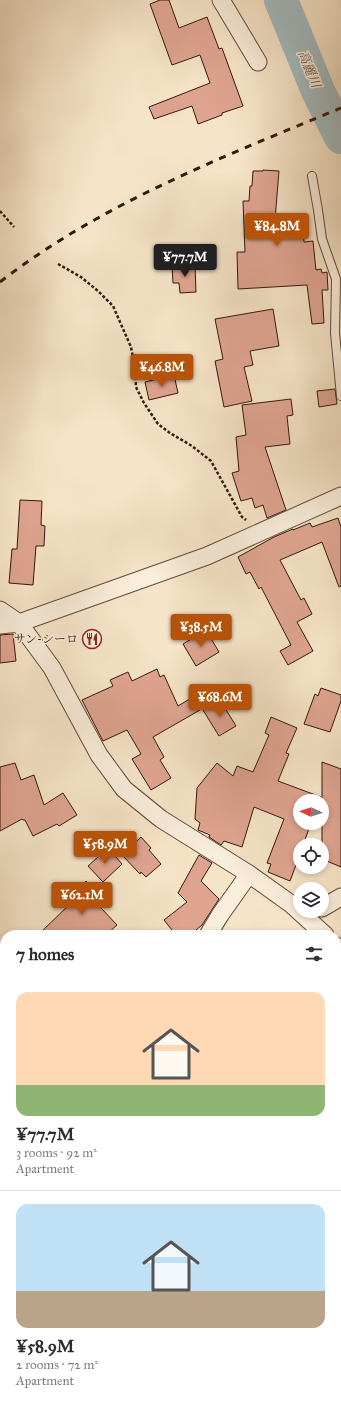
<!DOCTYPE html>
<html lang="en">
<head>
<meta charset="utf-8">
<style>
	:root { --surface:#fff; --page:#f7f7f7; --text:#2b2b33; --muted:#7c7c81; --line:#e1e1e2; --accent:#b45309 }
	body { margin:0; font-family:"IM FELL Great Primer","Noto Serif JP",serif; background:var(--page); color:var(--text); height:100vh; display:flex; flex-direction:column; font-size:15px; white-space:nowrap }
	* { box-sizing:border-box; margin:0 }
	p { font-size:13px; color:var(--muted) }
	.icon { flex:none; width:22px; height:22px; fill:none; stroke:currentColor; stroke-width:2; stroke-linecap:round; stroke-linejoin:round }
	.map { position:relative; flex:1; overflow:hidden }
	.drawer { position:absolute; left:0px; top:930px; width:341px; height:480px; display:flex; flex-direction:column; background:var(--surface); border-radius:16px 16px 0 0; box-shadow:0 2px 6px #0003 }
	.drawer>* { flex:none }
	.needle { width:26px; rotate:274deg }
	.controls { position:absolute; left:293px; top:794px; display:grid; gap:8px }
	.controls a { display:grid; place-items:center; width:36px; height:36px; border-radius:50%; background:var(--surface); box-shadow:0 2px 6px #0003; font-size:20px }
	.price { position:absolute; translate:-50% -34px; padding:0 9px; border-radius:4px; background:var(--accent); color:#fff; font-size:13px; line-height:26px; filter:drop-shadow(0 1px 2px #0008) }
	.price::after { content:''; position:absolute; left:50%; top:24px; width:12px; height:9px; margin-left:-6px; background:inherit; clip-path:polygon(0 0,100% 0,50% 100%) }
	.price.on { background:#222; color:#fff }
	ul { padding:0; list-style:none }
	li { display:grid; align-content:center; gap:8px; height:212px; padding:0 16px }
	li+li { border-top:1px solid var(--line) }
	li span { display:grid; place-items:center; height:124px; border-radius:12px; color:#555 }
	li>.icon { margin-inline-start:auto }
	span .icon { width:72px; height:72px; fill:#fffc; stroke-width:1 }
	li b { font-size:17px }
	h2 { display:flex; justify-content:space-between; align-items:center; height:48px; padding:0 16px; font-size:17px }
	.map>svg:first-child { display:block }
</style>
</head>
<body>
<div class="map">
<svg width="341" height="1410" viewBox="0 0 341 1410">
	<rect width="100%" height="100%" fill="#f6e4c8"/>
	<filter id="stains"><feTurbulence type="fractalNoise" baseFrequency=".005" numOctaves="4"/><feColorMatrix values="0 0 0 0 .2 0 0 0 0 .09 0 0 0 0 .02 0 0 0 .5 -.17"/></filter>
	<radialGradient id="worn" r=".72"><stop offset=".6" stop-color="#630" stop-opacity="0"/><stop offset="1" stop-color="#630" stop-opacity=".3"/></radialGradient>
	<g fill="none" stroke-linecap="round" stroke-linejoin="round">
		<path stroke="#a3bbc1" stroke-width="34" d="M281,0L318,91L341,137"/>
	</g>
	<path fill="#dfa490" stroke="#33180b" d="M160,0H169L179,28L207,17L219,49L222,48L243,106L222,113V115L198,124L192,106L154,119L149,107L210,83L200,55L172,65L150,4Z
		M263,170L279,171L275,220L302,217L304,242L313,241L316,270L321,269L322,273L327,272L328,290H322L324,323L312,324L307,285L238,289L237,252H245L243,201H249L250,186H252L253,171H263Z
		M195,265L196,292L180,293L179,283H173L172,266Z
		M273,309L279,346L250,351L253,365L244,367L252,401L224,407L215,361L223,359L215,319Z
		M174,375L178,393L149,400L145,382Z
		M335,389L337,404L319,407L317,391Z
		M291,399L293,415L287,416L290,444L265,447L286,510L267,518L263,505L255,508L252,498L241,501L232,473L239,471L236,437L246,435L242,405Z
		M20,500L42,501L41,525L45,526L44,546H36L33,585L9,583L12,549H17Z
		M338,518L341,527V586L339,587L322,542L280,560L301,600L304,598L312,614L297,622L313,651L288,665L280,651L291,645L261,587L259,589L250,572L246,574L238,557L274,537L293,529V530L310,523L312,527Z
		M206,630L219,652L196,666L183,644Z
		M13,634L16,661L0,663V635Z
		M157,669L160,677L164,675L178,706L193,697L200,710L153,737L164,757L160,760L171,778L151,790L132,759L141,754L127,730L103,741L82,700L113,686L110,680L128,672L132,681Z
		M321,688L341,695V701L330,732L304,724L315,694L318,696Z
		M220,700L236,726L219,736L203,710Z
		M271,717L297,728L286,753L289,754L278,781L321,797L320,801H300V823H311L303,845H300V854L290,881L268,872L271,864L267,863L284,819L254,807L242,847L224,841L221,845L209,837L210,835L198,830L200,823L195,819L197,788L217,763L233,776L237,766L253,772L269,735L265,733Z
		M322,762L341,769V867L322,859Z
		M15,763L21,780L34,775L44,805L63,793L77,815L59,826L57,824L33,836L25,820H23L22,819L0,831V767Z
		M141,837L151,848L149,850L161,864L146,877L141,872L140,874L122,855Z
		M108,848L122,864L103,882L88,866Z
		M199,855L212,863L201,881L219,899L202,925L190,935H176L164,920L187,902L178,893Z
		M86,881L106,903L101,908L117,925L106,935H38L71,903L68,899Z"/>
	<g fill="none" stroke-linecap="round" stroke-linejoin="round">
		<defs>
			<path id="lane" d="M312,176L318,210L322,239L336,279L335,333L341,396"/>
			<path id="street" d="M221,0L258,62
				M0,610L19,623L52,668L99,755L124,789L161,819L249,874L291,904L325,935
				M0,625L19,623L207,556L341,496
				M322,908L341,897
				M208,935L220,915L249,874
				M336,946L341,952
				M0,1191L5,1197
				M0,1394L5,1397
				M16,1405L19,1410"/>
		</defs>
		<use href="#lane" stroke="#644b3a" stroke-width="10"/>
		<use href="#street" stroke="#644b3a" stroke-width="19"/>
		<path stroke="#33180b" stroke-width="2.5" stroke-dasharray="3 2" stroke-linecap="butt" d="M0,211L14,227
			M58,264L81,277L98,291L113,306L131,347L135,368L136,387L144,403L158,424L170,433L192,446L211,461L242,517L246,520
			M336,1399L341,1395
			M321,1410L328,1405"/>
		<use href="#lane" stroke="#f9eddb" stroke-width="8"/>
		<use href="#street" stroke="#f9eddb" stroke-width="17"/>
		<path stroke="#33180b" stroke-width="3" stroke-dasharray="7 7" stroke-linecap="butt" d="M0,282C102,203 223,157 341,108"/>
	</g>
	<defs>
		<symbol id="restaurant-ring" viewBox="-11 -11 22 22"><circle r="9.5" fill="#f9eddb" stroke="#8f2418" stroke-width="1.5"/><path d="M-5-6h1v4h1v-4h1v4h1v-4h1v5L-1.5 .5V6h-2V.5L-5-1ZM5-6V6H3V1.5H1.5Q1.5-4 5-6Z" fill="#8f2418"/></symbol>
	</defs>
	<g fill-rule="evenodd">
		<use href="#restaurant-ring" x="81" y="628" width="22" height="22"/>
	</g>
	<g text-anchor="middle" dominant-baseline="central" stroke-width="3" stroke-linejoin="round" paint-order="stroke">
		<g font-size="12" fill="#33180b" stroke="#f9eddb" text-anchor="end">
			<text x="78" y="639">サン-シーロ</text>
		</g>
		<g font-size="13" font-style="italic" fill="#5a514b" stroke="#f9eddb">
			<text transform="translate(309 69) rotate(68)">高麗川</text>
		</g>
	</g>
	<rect width="100%" height="100%" filter="url(#stains)"/>
	<rect width="100%" height="100%" fill="url(#worn)"/>
</svg>
<div class="controls">
<a><svg class="needle" viewBox="-14 -14 28 28"><path d="M0-13l5 13h-10z" fill="#e53935"/><path d="M0 13l5-13h-10z" fill="#7c7c81"/></svg></a>
<a><svg class="icon" aria-label="locate" viewBox="0 0 24 24"><circle cx="12" cy="12" r="6"/><path d="M12 2v4M12 18v4M2 12h4M18 12h4"/></svg></a>
<a><svg class="icon" aria-label="layers" viewBox="0 0 24 24"><path d="M12 4l9 5-9 5-9-5zM3 14l9 5 9-5"/></svg></a>
</div>
<b class="price" style="left:277px;top:247px">¥84.8M</b>
<b class="price on" style="left:185px;top:278px">¥77.7M</b>
<b class="price" style="left:162px;top:388px">¥46.8M</b>
<b class="price" style="left:201px;top:648px">¥38.5M</b>
<b class="price" style="left:220px;top:718px">¥68.6M</b>
<b class="price" style="left:105px;top:865px">¥58.9M</b>
<b class="price" style="left:82px;top:916px">¥62.1M</b>
<section class="drawer">
<h2>7 homes<svg class="icon" aria-label="filters" viewBox="0 0 24 24"><path d="M4 7h16M4 17h16"/><circle cx="9" cy="7" r="2"/><circle cx="15" cy="17" r="2"/></svg></h2>
<ul>
<li><span style="background:linear-gradient(#ffd9b3 75%,#8fb573 0)"><svg class="icon" aria-label="home" viewBox="0 0 24 24"><path d="M3 11l9-7 9 7M6 9v11h12V9"/></svg></span><div><b>¥77.7M</b><p>3 rooms · 92 m²</p><p>Apartment</p></div></li>
<li><span style="background:linear-gradient(#bfe0f5 70%,#b9a48a 0)"><svg class="icon" aria-label="home" viewBox="0 0 24 24"><path d="M3 11l9-7 9 7M6 9v11h12V9"/></svg></span><div><b>¥58.9M</b><p>2 rooms · 72 m²</p><p>Apartment</p></div></li>
</ul>
</section>
</div>
</body>
</html>
